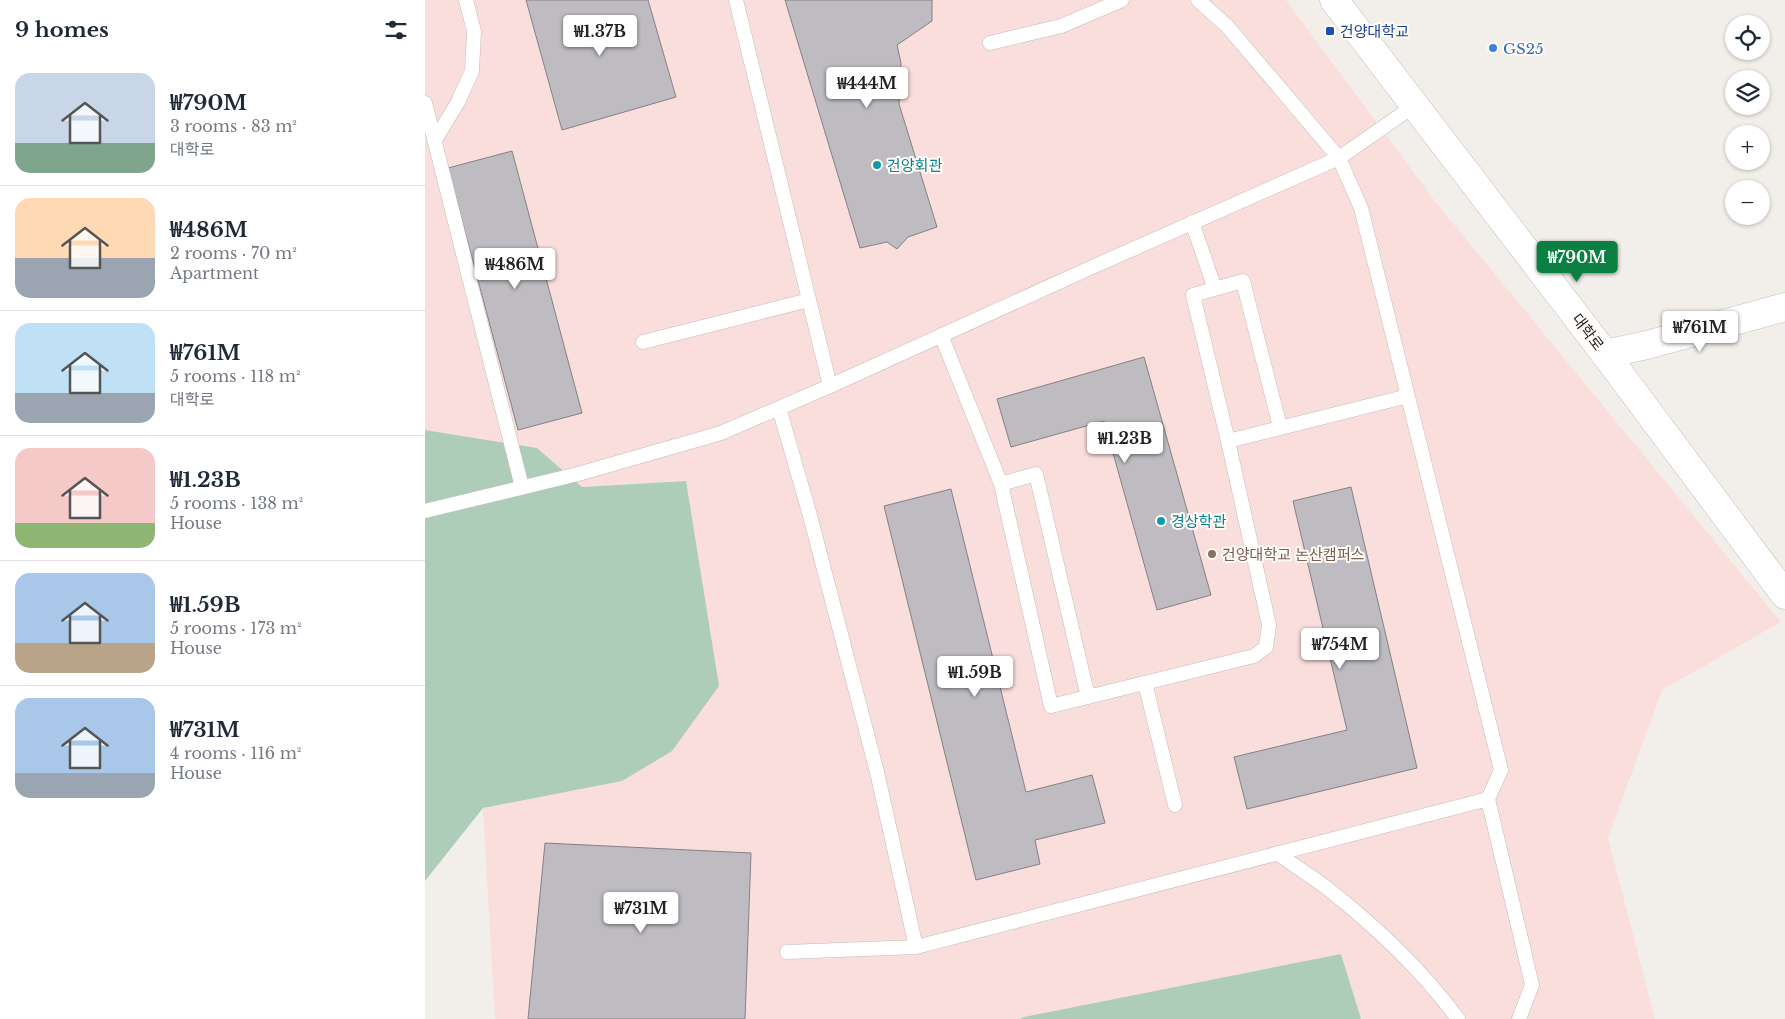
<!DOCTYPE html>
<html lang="en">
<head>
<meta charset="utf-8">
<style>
	:root { --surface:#fff; --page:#f6f6f7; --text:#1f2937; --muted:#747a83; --line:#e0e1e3; --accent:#0b8043 }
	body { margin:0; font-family:"Libre Baskerville","Noto Sans KR",serif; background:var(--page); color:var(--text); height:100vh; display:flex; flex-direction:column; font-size:19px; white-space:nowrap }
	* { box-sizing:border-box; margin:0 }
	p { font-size:16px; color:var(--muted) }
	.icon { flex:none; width:28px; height:28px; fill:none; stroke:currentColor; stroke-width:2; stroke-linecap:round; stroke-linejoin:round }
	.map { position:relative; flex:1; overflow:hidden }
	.side { display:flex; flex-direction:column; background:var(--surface); width:425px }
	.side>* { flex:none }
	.fabs { position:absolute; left:1300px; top:15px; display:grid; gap:10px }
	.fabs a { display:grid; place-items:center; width:45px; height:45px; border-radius:50%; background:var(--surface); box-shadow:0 1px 4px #0004; font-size:25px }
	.price { position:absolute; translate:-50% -42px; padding:0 11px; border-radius:5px; background:#fff; color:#222; font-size:16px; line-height:32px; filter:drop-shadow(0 1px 2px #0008) }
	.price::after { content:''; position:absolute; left:50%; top:30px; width:15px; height:11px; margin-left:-8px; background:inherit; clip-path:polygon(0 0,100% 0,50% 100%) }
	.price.active { background:var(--accent); color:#fff }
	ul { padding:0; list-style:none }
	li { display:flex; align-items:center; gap:15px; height:125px; padding:0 15px }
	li+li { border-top:1px solid var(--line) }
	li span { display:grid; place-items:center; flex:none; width:140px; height:100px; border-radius:15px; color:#555 }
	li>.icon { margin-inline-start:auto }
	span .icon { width:60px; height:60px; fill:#fffc; stroke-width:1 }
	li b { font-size:21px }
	h2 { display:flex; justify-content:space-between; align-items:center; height:60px; padding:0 15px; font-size:21px }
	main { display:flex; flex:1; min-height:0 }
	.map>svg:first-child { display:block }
</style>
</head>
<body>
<main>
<section class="side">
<h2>9 homes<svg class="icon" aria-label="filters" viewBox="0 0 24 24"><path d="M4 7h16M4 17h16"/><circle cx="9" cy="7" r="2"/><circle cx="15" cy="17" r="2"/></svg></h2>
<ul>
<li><span style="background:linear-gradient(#c9d6e8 70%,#7fa58c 0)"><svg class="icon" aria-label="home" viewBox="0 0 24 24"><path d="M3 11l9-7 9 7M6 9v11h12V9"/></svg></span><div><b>₩790M</b><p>3 rooms · 83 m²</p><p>대학로</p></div></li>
<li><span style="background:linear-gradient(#ffd9b3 60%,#9aa5b1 0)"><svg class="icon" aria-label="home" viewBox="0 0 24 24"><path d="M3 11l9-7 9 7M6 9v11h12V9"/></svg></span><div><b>₩486M</b><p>2 rooms · 70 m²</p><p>Apartment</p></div></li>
<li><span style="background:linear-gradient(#bfe0f5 70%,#9aa5b1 0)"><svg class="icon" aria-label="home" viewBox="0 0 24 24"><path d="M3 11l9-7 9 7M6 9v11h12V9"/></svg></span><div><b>₩761M</b><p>5 rooms · 118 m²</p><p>대학로</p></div></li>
<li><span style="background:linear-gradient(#f6c9c9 75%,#8fb573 0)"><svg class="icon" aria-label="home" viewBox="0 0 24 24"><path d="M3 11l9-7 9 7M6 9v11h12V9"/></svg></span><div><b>₩1.23B</b><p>5 rooms · 138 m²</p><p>House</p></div></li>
<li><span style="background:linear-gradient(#a9c7e8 70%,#b9a48a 0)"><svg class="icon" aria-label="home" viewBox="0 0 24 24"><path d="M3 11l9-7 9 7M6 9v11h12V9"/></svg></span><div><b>₩1.59B</b><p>5 rooms · 173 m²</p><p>House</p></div></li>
<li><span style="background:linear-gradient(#a9c7e8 75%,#9aa5b1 0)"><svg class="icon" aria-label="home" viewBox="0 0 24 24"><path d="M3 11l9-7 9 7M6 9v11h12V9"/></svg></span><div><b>₩731M</b><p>4 rooms · 116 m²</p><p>House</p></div></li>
</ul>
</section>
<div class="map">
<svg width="1360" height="1019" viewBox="0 0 1360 1019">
	<rect width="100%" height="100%" fill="#f2efea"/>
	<path fill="#f9dedc" d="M0,0H861L1009,200L1356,622L1237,690L1183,838L1230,1019H70L58,808L197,781L261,481L157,487L112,448L0,430Z"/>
	<path fill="#aecdb8" d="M0,430L112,448L157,487L261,481L294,686L247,751L197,781L58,808L0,881Z
		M916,954L936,1019H595L599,1017Z"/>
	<path fill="#bebcc1" stroke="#838186" d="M101,0H223L251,97L137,130Z
		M360,0H507V21L472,45L476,63L474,104L512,227L483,237L472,249L462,242L435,248Z
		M87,151L157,413L93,430L23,168Z
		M719,357L786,595L732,610L679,421L586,447L572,399Z
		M926,487L992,768L822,809L809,757L922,730L868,501Z
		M526,489L601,792L667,775L680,823L610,840L615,864L551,880L459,506Z
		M120,843L326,853L320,1019H103Z"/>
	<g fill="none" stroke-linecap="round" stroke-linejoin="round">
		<defs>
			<path id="service" d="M311,0L405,386
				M773,0L802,26L914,158L936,208L1076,770L1063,799
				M565,43L636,26L697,0
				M0,103L97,487
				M10,140L33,102L47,71L49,31L41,0
				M767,222L790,289
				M516,335L576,484L626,706L829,656L841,647L844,625L803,441L983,396
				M218,342L384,300
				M354,408L384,512L452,772L491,947L1063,799L1107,985L1094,1019
				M803,441L768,295L818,281L855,427
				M576,484L611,474L663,697
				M0,511L153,474L296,433L405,386L665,268L914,158L990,105
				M720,683L750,805
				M852,853C868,865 886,876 902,888C950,926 997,970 1033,1019
				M362,952L491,947"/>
			<path id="minor" d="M1180,354L1222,345L1360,307"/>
			<path id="tertiary" d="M909,0L1180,354L1360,595"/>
		</defs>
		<use href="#service" stroke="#c0beb9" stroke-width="15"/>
		<use href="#minor" stroke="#c0beb9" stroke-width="29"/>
		<use href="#tertiary" stroke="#c0beb9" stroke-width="29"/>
		<use href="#service" stroke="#fff" stroke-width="14"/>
		<use href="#minor" stroke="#fff" stroke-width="28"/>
		<use href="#tertiary" stroke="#fff" stroke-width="28"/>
	</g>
	<rect fill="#1a4fb4" stroke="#fffcf7" stroke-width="2" x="900" y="26" width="10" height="10" rx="2.5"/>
	<circle fill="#3f7fe0" stroke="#fffcf7" stroke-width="2" cx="1068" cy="48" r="5"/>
	<g fill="#0f9aa8" stroke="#fffcf7" stroke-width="2">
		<circle cx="452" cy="165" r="5"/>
		<circle cx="736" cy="521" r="5"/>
	</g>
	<circle fill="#8d6e63" stroke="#fffcf7" stroke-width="2" cx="787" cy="554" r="5"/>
	<g text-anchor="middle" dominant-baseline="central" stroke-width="4" stroke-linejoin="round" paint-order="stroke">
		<g font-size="15" fill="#164399" stroke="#fffcf7" text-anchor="start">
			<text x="915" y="31">건양대학교</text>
		</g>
		<g font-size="15" fill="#366cbe" stroke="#fffcf7" text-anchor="start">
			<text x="1078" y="48">GS25</text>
		</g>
		<g font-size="15" fill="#0d838f" stroke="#fffcf7" text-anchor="start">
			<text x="462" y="165">건양회관</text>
			<text x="746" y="521">경상학관</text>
		</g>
		<g font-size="15" fill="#1a1917" stroke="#fffcf7">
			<text transform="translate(1163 332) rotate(53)">대학로</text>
		</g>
		<g font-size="15" fill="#785e54" stroke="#fffcf7" text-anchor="start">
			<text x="797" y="554">건양대학교 논산캠퍼스</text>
		</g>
	</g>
</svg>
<div class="fabs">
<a><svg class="icon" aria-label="locate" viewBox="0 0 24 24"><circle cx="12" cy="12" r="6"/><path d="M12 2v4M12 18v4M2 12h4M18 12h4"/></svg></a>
<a><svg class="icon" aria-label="layers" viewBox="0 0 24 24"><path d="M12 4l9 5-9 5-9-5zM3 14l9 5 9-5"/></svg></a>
<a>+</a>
<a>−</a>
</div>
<b class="price" style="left:175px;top:57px">₩1.37B</b>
<b class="price" style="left:442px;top:109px">₩444M</b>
<b class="price active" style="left:1152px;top:283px">₩790M</b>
<b class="price" style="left:90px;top:290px">₩486M</b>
<b class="price" style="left:1275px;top:353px">₩761M</b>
<b class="price" style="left:700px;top:464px">₩1.23B</b>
<b class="price" style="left:915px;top:670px">₩754M</b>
<b class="price" style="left:550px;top:698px">₩1.59B</b>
<b class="price" style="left:216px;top:934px">₩731M</b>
</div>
</main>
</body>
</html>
